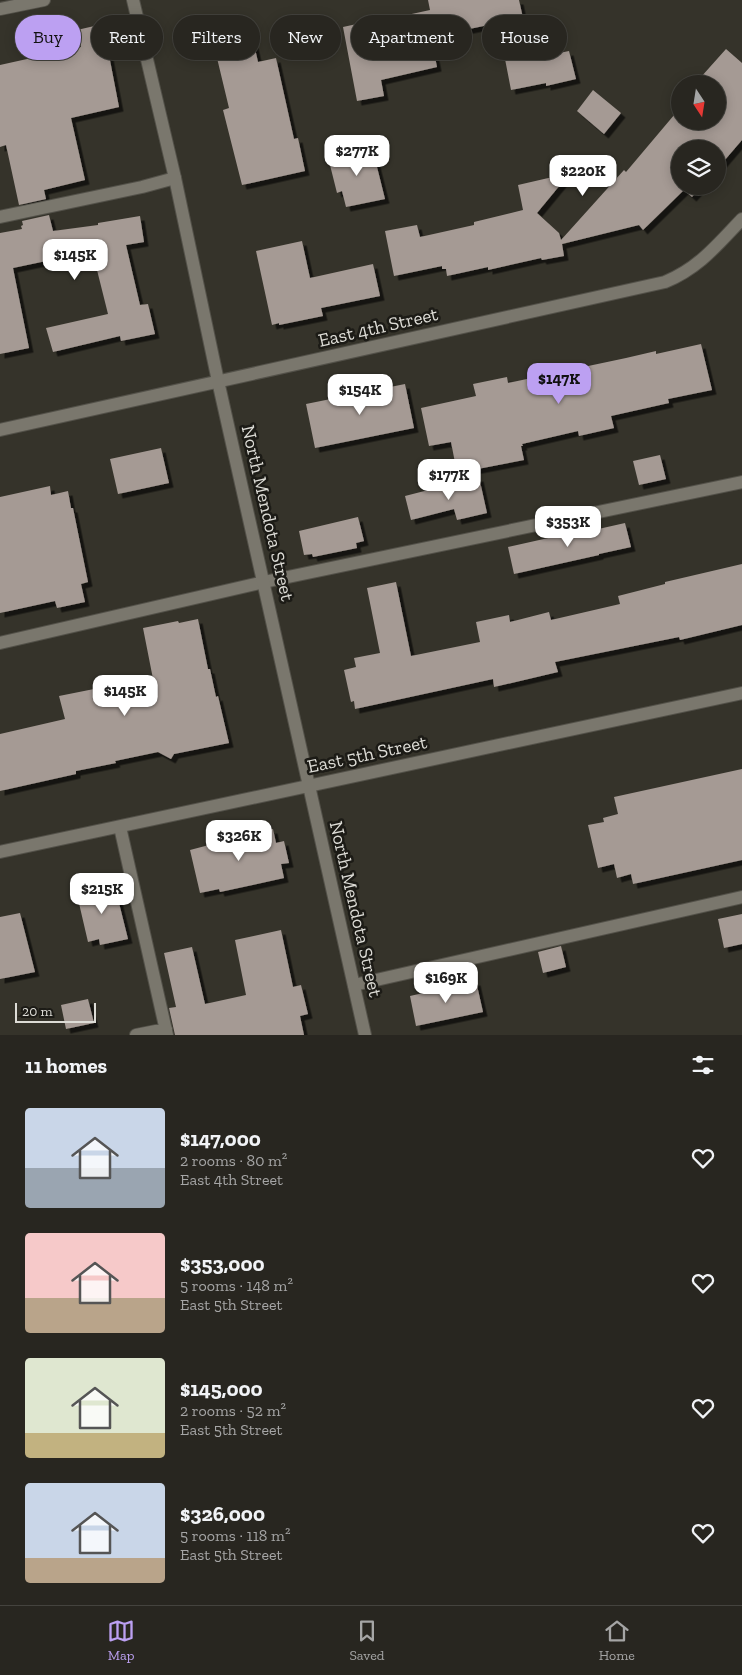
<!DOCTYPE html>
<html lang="en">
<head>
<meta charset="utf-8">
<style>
	:root { --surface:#282620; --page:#302e29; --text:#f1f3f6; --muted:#a5a5a5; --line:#44433e; --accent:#bca0f2 }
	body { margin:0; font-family:"Zilla Slab",serif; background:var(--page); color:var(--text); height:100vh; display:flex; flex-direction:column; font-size:19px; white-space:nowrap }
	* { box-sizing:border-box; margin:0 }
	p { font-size:16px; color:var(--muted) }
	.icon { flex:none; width:28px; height:28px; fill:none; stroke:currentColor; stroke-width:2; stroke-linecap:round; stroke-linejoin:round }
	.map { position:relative; height:1035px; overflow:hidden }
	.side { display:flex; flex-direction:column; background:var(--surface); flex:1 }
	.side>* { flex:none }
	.banner { position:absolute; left:15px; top:15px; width:712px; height:45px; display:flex; gap:10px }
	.needle { width:32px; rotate:168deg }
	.controls { position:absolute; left:671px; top:75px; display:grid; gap:10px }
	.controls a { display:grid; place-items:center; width:55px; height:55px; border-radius:50%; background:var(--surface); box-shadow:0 2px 12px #0003,0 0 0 1px var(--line); font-size:25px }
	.scale { position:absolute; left:15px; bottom:12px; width:81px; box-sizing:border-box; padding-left:5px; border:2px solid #dddcd6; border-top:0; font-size:14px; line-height:18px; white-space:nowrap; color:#dddcd6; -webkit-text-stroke:4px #1c1b16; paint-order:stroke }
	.price { position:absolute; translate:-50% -42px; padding:0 11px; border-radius:10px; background:#fff; color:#222; font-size:16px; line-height:32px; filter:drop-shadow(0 1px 2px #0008) }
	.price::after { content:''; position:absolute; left:50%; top:30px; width:15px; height:11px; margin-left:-8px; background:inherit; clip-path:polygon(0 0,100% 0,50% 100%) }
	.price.active { background:var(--accent); color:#111 }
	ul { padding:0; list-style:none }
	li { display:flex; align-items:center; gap:15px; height:125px; padding:0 25px }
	li span { display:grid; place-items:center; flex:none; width:140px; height:100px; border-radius:5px; color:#555 }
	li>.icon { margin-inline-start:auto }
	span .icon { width:60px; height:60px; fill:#fffc; stroke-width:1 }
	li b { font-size:21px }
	h2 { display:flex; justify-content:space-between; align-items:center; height:60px; padding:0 25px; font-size:21px }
	.pill { padding:0 18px; border-radius:22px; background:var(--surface); box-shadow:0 2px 12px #0003,0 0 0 1px var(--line); font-size:18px; line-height:45px }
	.pill.active { background:var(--accent); color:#111 }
	.tabs { display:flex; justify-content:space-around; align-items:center; height:70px; border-top:1px solid var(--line); background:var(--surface); font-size:14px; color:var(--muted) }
	.tabs a { display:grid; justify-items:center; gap:2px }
	.tabs .active { color:var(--accent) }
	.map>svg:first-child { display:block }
</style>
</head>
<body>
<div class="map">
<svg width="742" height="1035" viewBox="0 0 742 1035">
	<defs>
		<filter id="shadow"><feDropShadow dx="4.5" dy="4.5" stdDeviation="0" flood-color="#0009"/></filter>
	</defs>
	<rect width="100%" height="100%" fill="#35332a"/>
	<path fill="#a59a94" filter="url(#shadow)" d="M428,0H519L531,54H534L535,58L569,51L576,79L546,86V83L511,90L498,23L431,37L437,67L381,80L384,96L357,101L343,27L375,20V22L430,10Z
		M248,17L258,62L276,58L294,139L298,138L305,171L242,185L223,110L229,108L211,33L228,29L226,23Z
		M103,24L119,107L71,118L85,180L44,190L46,199L19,205L6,145L0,147V65L81,47L77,30Z
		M726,49L742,63V140L718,168V149H680V186H702L692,197L684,190L643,230L639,225L562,244L564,256L542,260L541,258L488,270V267L447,276L446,269H442V266L394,276L385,231L417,225L420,237L474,225V222L523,210L518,185L570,173L537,213L559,233L561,240L624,170L626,172L680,108V121H718V84H702L705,80L701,77Z
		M593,90L621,113L604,134L577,111Z
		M372,147L385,199L346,207L342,191L337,193L328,157Z
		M49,215L53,231L98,225V223L140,216L144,242L126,245L140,305L148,304L155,334L121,341L120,336L53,352L46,328L108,314L95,262L85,264L84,253L13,268L29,348L0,354V233L22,229L21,226L23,225L22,221Z
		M302,241L310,278L373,264L380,296L321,308L323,316L279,325V323L272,325L256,251Z
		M701,344L712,390L668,399L669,403L611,416L614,428L579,436L578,431L522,444L523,446H521L524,460L457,473L451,442L429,446L421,408L476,396L473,384L507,377L508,383L626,358L656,351V354Z
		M405,384L414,428L315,448L306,404Z
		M161,448L169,483L118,494L110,459Z
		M660,455L666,479L639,485L633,461Z
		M479,477L487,513L457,520L454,509L411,520L405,496Z
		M50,486L51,495L68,491L71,508H73L88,582L81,584L85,602L57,608L55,601L0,613V497Z
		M358,517L364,541L356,543L357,548L313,557L312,554L304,555L299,531Z
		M625,523L631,547L599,554V555L514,574L508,547L593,528L594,530Z
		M742,564V625L680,640L679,637L555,662L558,672L494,687L493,679L355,709L354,701L351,702L344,670L356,667L354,658L380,653L367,588L396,582L411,656L480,642L476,622L509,615L510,622L549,612L551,620L620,604L618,596L665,584V582Z
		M198,619L208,669H210L216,697L218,696L229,743L174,754L171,759L158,752L115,761L116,763L76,771V774L0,791V734L65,719L59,696L104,687L105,695L151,688L150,685L154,684L143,628L178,621L179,623Z
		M742,769V860L633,884L631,874L617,878L614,864L598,868L588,825L604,822L603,818L618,814L614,797Z
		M273,829L276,843L284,841L289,863L281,864L284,878L220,892L219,889L200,893L190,850L209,845V843Z
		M113,883L115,891H116L128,939L100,945L99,939L88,942L78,899H81L80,891Z
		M20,913L35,972L0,979V917Z
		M742,914V944L724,948L718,919Z
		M281,930L293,987L301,985L308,1014L300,1016L304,1035H175L169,1008L176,1007L164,953L192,947L205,1004L246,995L235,940Z
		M561,946L566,967L543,973L538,952Z
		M476,981L483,1012L416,1026L410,996Z
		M88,999L94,1023L66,1029L61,1005Z"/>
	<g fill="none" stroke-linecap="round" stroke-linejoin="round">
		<defs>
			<path id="lane" d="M0,217L142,187L175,178
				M0,643L264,582L742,482
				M120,827L167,1035
				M354,985L742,897
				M136,1035L166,1029"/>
			<path id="street" d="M133,0L175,178L218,381L365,1035
				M0,9L44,0
				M0,430L665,282C699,268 717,245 742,219
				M0,852L742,693"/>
		</defs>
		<use href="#lane" stroke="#535149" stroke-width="14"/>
		<use href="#street" stroke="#535149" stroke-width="14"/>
		<use href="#lane" stroke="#7a776d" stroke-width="12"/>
		<use href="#street" stroke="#7a776d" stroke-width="12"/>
	</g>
	<g text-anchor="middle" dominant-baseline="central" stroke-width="5" stroke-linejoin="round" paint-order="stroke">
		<g font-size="19" fill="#dddcd6" stroke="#1c1b16">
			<text transform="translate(378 327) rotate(-13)">East 4th Street</text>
			<text transform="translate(268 513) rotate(77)">North Mendota Street</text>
			<text transform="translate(367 754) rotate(-12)">East 5th Street</text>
			<text transform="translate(356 909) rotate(77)">North Mendota Street</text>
		</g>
	</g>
</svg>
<div class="controls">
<a><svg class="needle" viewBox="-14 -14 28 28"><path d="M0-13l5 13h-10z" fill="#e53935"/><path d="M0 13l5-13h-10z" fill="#a5a5a5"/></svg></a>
<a><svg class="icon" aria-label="layers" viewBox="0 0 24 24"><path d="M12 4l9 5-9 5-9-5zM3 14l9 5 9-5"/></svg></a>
</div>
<div class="scale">20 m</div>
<b class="price" style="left:357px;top:177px">$277K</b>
<b class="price" style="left:583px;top:197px">$220K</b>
<b class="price" style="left:75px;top:281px">$145K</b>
<b class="price active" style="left:559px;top:405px">$147K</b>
<b class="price" style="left:360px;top:416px">$154K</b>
<b class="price" style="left:449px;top:501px">$177K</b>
<b class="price" style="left:568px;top:548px">$353K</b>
<b class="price" style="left:125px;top:717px">$145K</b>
<b class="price" style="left:239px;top:862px">$326K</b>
<b class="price" style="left:102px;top:915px">$215K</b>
<b class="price" style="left:446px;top:1004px">$169K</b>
<div class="banner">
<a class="pill active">Buy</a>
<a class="pill">Rent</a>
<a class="pill">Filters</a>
<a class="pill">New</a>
<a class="pill">Apartment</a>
<a class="pill">House</a>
</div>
</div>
<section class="side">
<h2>11 homes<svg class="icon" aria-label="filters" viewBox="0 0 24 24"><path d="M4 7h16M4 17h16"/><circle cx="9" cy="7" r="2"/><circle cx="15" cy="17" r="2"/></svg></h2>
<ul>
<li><span style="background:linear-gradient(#c9d6e8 60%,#9aa5b1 0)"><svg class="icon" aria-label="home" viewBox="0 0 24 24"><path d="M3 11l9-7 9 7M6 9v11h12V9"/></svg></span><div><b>$147,000</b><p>2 rooms · 80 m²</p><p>East 4th Street</p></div><svg class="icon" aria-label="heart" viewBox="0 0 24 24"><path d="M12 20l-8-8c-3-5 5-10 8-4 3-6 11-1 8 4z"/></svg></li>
<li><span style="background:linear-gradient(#f6c9c9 65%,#b9a48a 0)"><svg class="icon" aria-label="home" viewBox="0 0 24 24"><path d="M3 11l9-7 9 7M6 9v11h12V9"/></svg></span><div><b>$353,000</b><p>5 rooms · 148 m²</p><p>East 5th Street</p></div><svg class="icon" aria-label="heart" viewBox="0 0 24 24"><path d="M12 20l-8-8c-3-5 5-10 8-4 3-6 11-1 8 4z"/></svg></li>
<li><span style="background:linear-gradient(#dfe7d0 75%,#c2b280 0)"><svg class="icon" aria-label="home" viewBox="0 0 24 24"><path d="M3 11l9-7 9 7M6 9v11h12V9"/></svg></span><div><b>$145,000</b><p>2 rooms · 52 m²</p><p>East 5th Street</p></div><svg class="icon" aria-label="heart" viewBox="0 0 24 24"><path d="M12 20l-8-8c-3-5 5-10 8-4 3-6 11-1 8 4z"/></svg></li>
<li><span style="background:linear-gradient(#c9d6e8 75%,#b9a48a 0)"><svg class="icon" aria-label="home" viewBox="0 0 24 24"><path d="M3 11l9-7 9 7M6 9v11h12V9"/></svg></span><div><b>$326,000</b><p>5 rooms · 118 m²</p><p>East 5th Street</p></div><svg class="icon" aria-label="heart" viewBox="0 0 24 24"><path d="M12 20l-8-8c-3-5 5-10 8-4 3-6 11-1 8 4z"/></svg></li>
</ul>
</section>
<nav class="tabs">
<a class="active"><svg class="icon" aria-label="map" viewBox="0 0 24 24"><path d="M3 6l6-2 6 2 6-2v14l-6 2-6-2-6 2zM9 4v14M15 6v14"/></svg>Map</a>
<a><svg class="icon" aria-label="saved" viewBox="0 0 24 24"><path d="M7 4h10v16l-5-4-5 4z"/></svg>Saved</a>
<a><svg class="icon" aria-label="home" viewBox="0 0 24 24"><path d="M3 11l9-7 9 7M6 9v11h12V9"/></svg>Home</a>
</nav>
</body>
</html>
